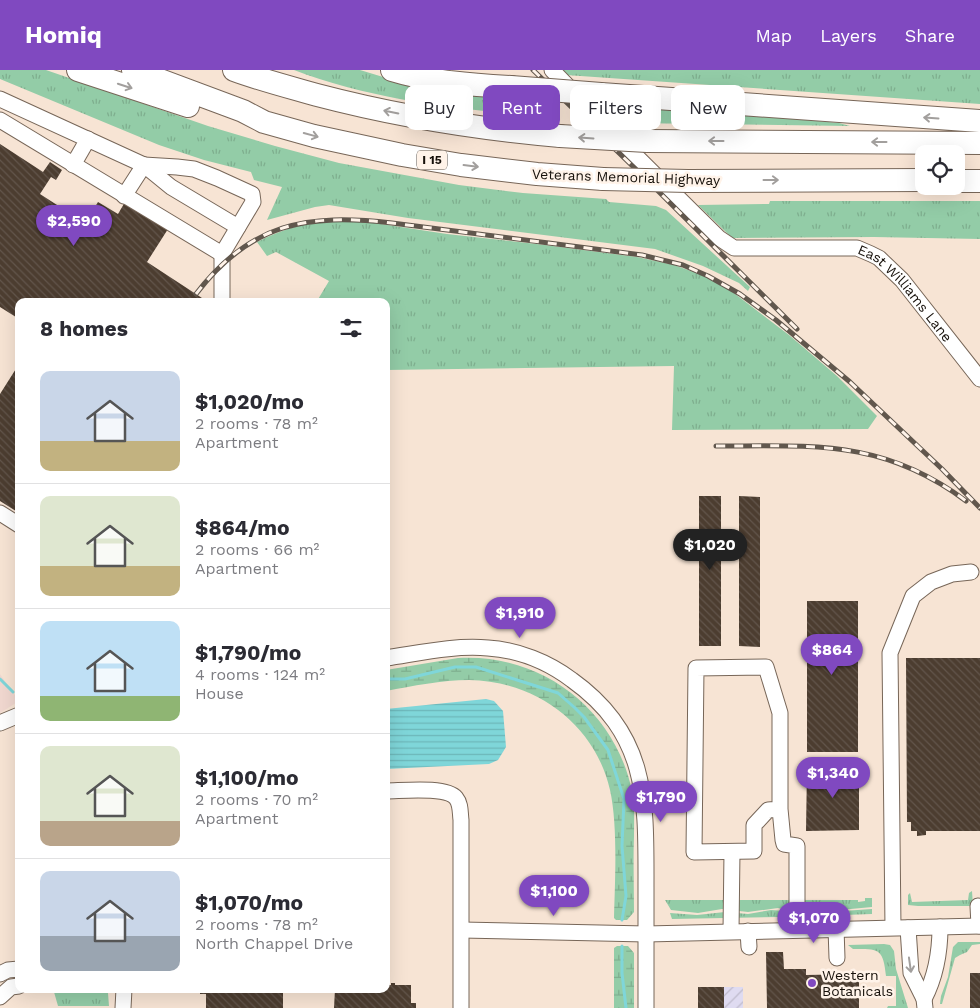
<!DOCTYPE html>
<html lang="en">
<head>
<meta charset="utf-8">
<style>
	:root { --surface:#fff; --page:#f2f2f3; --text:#2b2b33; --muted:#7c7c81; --line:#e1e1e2; --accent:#8049c0 }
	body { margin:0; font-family:"Work Sans",sans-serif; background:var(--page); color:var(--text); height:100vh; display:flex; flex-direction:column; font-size:19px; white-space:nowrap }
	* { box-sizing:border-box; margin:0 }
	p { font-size:16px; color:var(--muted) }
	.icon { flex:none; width:28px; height:28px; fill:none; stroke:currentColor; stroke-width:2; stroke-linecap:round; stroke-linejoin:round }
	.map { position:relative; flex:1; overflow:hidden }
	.side { position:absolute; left:15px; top:228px; width:375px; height:695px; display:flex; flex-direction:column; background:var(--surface); border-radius:10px; box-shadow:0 5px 20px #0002 }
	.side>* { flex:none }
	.top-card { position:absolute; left:405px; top:15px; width:475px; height:45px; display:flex; gap:10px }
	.fabs { position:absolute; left:915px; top:75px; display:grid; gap:10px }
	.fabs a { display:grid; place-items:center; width:50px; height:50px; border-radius:10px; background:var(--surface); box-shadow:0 5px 20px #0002; font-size:25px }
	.price { position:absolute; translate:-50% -42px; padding:0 11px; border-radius:18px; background:var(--accent); color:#fff; font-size:16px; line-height:32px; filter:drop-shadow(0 1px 2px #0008) }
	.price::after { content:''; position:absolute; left:50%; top:30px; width:15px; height:11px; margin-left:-8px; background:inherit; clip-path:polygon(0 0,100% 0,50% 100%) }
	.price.selected { background:#222; color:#fff }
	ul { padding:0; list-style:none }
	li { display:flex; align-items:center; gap:15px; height:125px; padding:0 25px }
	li+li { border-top:1px solid var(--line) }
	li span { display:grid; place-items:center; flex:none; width:140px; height:100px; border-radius:10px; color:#555 }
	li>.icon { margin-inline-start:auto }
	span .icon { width:60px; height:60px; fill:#fffc; stroke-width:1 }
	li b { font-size:21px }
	h2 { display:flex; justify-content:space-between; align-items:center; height:60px; padding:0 25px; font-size:21px }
	.tag { padding:0 18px; border-radius:10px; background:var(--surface); box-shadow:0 5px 20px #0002; font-size:18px; line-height:45px }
	.tag.selected { background:var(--accent); color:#fff }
	header { display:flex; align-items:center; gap:30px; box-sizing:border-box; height:70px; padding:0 25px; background:var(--accent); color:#fff }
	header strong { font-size:24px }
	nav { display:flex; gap:28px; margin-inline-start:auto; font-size:18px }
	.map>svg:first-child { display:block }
</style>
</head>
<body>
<header>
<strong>Homiq</strong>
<nav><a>Map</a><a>Layers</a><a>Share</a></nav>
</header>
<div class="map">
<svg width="980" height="938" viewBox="0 0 980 938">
	<defs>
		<pattern id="industrial-furrows" width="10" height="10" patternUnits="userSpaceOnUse" patternTransform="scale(1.25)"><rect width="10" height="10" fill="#dfdbf1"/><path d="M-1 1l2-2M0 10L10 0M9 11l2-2" fill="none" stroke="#bfbbcd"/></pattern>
		<pattern id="grass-tufts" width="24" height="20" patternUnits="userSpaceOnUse" patternTransform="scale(1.25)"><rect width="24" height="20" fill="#93cca7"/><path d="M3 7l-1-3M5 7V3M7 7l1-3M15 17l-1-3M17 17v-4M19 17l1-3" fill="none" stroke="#7eae8e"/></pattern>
		<pattern id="wetland-marsh" width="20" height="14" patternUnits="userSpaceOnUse" patternTransform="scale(1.25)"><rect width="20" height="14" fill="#93cca7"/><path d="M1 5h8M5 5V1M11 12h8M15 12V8" fill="none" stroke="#7eae8e"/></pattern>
		<pattern id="water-rules" width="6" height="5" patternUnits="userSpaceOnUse" patternTransform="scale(1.25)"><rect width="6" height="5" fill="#7fd6d9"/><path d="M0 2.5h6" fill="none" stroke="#6db7b9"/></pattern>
		<pattern id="building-back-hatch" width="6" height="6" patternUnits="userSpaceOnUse" patternTransform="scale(1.25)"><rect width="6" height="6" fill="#4c3d30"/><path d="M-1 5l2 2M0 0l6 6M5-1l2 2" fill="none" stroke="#62554b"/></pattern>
	</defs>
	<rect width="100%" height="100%" fill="#f7e4d4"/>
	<path fill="#f1d8d0" d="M0,604L19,631L0,643Z"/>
	<path fill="url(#industrial-furrows)" d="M724,917H743V938H724Z"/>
	<path fill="url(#grass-tufts)" d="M0,0H46L208,56L275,76L339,93L459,115L523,123L606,129L609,132L656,136L666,140L750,217L748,221L739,213L703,196L655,179L408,148L329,135L315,137L267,150L282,117L254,110L251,102L204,90L159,75L0,9Z
		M294,0H360L393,10L529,28L548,46C464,41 373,30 294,0Z
		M559,0H980V34L566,5Z
		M609,35L775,47L839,53L850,56L627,53Z
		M770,131H980V169L874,167L732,168L698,135L769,134Z
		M337,151L368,152L447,164L545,175L637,187L674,195L702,205L730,220L789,265L837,306L877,346L868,359L672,360L674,296L386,300V231H317L329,211L276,182L267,186L257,172C285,158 306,152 337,151Z
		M972,821L973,836H918L908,835V825L910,823L912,832L968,830L969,823Z
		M865,828H872V837L840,840L818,838L808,839L804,830H858V832L865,831Z
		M665,830H790L786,840L778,838L748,842L722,839L698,843L671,840Z
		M872,839V844L815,846L811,841L820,840L843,841Z
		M771,840L785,841L780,847L672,849L670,843L697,845L725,842L748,844Z
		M958,872H980V874L972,875L967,882L960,885L955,888L942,934H940L941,926L948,907L953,877Z
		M884,874L890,875L894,881L896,899L908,938H887L888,936H896V906H886C883,878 879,879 853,879L848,875Z
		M54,922L108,923L109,936H58Z"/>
	<path fill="url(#wetland-marsh)" d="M458,588C541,583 615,639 632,721C635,736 634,751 634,766C633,792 634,817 634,842L627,850H616L614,848C615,810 618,756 610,720C595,654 536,611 469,610C441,610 413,616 386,621V600Z
		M617,876H628L634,883V938H614V878Z"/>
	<path fill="url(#water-rules)" d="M486,629L494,631L503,641L506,677L498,690L489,694L386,699V639Z"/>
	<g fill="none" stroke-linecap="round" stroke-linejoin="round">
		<path stroke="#7fd6d9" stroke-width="3" d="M0,609L13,622
			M386,609H405L455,597H476L558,623L575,638L584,647L608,680L624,729L622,776L626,826L622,850
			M622,876V903L626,938"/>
	</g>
	<path fill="url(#building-back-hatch)" d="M0,74L43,102L50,92L62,100L56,110L51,107L40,124L85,153L98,132L118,144L125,132L168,159L147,192L202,228L200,231H19V249L0,237Z
		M19,294V443L0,431V324Z
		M699,426H721V576H699Z
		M739,426L760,427V577L739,576Z
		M807,531H858V682H807Z
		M906,588H980V761H926V765L917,766V761H911V752H907Z
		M807,698H859V760L806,761Z
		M766,882H783L784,899H806V905L859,904V938H767Z
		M970,903H980V938H970Z
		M391,913H395V915H411V933H416V938H334L335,919H386V915H391Z
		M698,917H724V938H698Z
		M200,919H283V938H206V924H200Z"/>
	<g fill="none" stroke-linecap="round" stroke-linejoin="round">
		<defs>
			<g id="minor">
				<path id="s1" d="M552,0L635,85L719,168L734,178H857L871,184L879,188L902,210L980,309"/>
				<path d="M0,29L144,95L171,117L238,157"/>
				<path d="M0,50L222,184"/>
				<path d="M73,95L88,69"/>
				<path d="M144,95L177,97L194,99L217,108L252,124L253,132L222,184V231"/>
				<path d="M124,126L144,95"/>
				<path d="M0,443L19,455"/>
				<path d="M386,588C420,583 454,575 488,578C518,580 548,592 572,610C649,665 646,731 646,817C646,857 646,898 646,938"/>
				<path d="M0,653L19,645"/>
				<path d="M386,721C402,721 446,716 456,728C461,734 460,743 461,750V938"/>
				<path d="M780,739L768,740L754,755V781L694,782L696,598L766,597L780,643V739L783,770L784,774L797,776V840L798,859"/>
				<path d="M978,836L979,856"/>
				<path d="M893,857L890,583L913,526L931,512L952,504L971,502"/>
				<path d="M836,858L837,888"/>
				<path d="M908,858L911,903L924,929L925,938"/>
				<path d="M462,860L646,864L980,856"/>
				<path d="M731,861L732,782"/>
				<path d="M748,861L749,877"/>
				<path d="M0,904L8,900L19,899"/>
				<path d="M0,927L11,917L19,916"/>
				<path d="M924,929C936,906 940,883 940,857"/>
				<path d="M123,938L124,919"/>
			</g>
			<path id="highway" d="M78,0L188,36
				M133,0L243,41L264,52L314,66L402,85L461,95L537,104L603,109
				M234,0C261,10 289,17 317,25C397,46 478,59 560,66
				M392,0C431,12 471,15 511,17
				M601,24L980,51
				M647,71L980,73
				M688,111L924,110
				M956,111H980"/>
		</defs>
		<use href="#minor" stroke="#776658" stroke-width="17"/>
		<use href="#highway" stroke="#776658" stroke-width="24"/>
		<use href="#minor" stroke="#fff" stroke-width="15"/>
		<use href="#highway" stroke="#fff" stroke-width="22"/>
		<defs>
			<path id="rail" d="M533,0L646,109L797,259
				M196,224C250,153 307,143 392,153L642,185L683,195L708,206L740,224L776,250L850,312L942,399L980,438
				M716,376C814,376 883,369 966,431"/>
		</defs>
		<use href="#rail" stroke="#61574d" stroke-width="5"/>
		<use href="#rail" stroke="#fff3e9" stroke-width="3" stroke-dasharray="9" stroke-linecap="butt"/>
		<defs>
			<path id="highway-bridge" d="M511,17L601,24
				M560,66L647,71
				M603,109L688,111"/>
		</defs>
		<use href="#highway-bridge" stroke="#776658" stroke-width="24" stroke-linecap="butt"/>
		<use href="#highway-bridge" stroke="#fff" stroke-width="22"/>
	</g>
	<defs><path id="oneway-shaft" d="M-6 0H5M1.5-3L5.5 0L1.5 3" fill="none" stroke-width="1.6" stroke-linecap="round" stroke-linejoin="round" transform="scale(1.25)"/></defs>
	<g stroke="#a29f9d">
		<use href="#oneway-shaft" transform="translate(125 16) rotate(18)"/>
		<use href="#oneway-shaft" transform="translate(391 42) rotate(-169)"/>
		<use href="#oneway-shaft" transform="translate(931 48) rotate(-176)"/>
		<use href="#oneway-shaft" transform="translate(311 65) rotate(15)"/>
		<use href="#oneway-shaft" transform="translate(586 68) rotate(-176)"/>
		<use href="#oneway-shaft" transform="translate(716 71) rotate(-180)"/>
		<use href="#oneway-shaft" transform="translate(879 72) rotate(-180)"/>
		<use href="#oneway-shaft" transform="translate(471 96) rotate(7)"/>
		<use href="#oneway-shaft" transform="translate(771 110)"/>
		<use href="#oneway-shaft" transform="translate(910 895) rotate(82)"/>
	</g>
	<circle fill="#8049c0" stroke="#fff3e9" stroke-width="2" cx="812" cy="913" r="5"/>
	<g text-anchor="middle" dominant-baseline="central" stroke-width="5" stroke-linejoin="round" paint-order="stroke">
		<rect fill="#fff3e9" stroke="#5c544d" stroke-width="1" x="417" y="80.5" width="30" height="19" rx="4"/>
		<g font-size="12" font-weight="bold" fill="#16100a">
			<text x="432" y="90">I 15</text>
		</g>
		<g font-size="14" fill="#16100a" stroke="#fff3e9">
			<text transform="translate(626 107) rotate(2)">Veterans Memorial Highway</text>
			<text stroke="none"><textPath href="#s1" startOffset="445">East Williams Lane</textPath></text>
		</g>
		<g font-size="14" fill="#16100a" stroke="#fff3e9" text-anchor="start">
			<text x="822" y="905">Western<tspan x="822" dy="16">Botanicals</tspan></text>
		</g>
	</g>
</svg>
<div class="fabs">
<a><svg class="icon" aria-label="locate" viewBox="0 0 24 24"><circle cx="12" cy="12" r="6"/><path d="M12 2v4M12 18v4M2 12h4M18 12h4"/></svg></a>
</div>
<b class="price" style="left:74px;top:177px">$2,590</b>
<b class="price selected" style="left:710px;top:501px">$1,020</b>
<b class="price" style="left:520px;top:569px">$1,910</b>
<b class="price" style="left:832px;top:606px">$864</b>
<b class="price" style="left:833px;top:729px">$1,340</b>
<b class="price" style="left:661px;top:753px">$1,790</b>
<b class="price" style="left:554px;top:847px">$1,100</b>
<b class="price" style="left:814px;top:874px">$1,070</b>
<div class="top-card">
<a class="tag">Buy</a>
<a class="tag selected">Rent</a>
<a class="tag">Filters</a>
<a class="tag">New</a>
</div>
<section class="side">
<h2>8 homes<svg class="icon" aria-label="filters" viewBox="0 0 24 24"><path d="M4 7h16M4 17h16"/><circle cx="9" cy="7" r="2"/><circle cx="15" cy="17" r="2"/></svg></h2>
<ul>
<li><span style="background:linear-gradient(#c9d6e8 70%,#c2b280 0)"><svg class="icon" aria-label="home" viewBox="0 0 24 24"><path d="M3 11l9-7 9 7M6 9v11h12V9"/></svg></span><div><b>$1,020/mo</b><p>2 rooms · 78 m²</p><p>Apartment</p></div></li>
<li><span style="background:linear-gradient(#dfe7d0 70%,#c2b280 0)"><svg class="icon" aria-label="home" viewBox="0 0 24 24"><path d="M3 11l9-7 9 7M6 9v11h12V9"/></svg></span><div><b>$864/mo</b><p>2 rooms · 66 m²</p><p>Apartment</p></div></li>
<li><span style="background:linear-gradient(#bfe0f5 75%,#8fb573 0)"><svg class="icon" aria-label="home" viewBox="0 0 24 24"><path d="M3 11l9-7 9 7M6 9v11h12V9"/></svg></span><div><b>$1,790/mo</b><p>4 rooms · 124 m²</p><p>House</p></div></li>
<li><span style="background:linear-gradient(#dfe7d0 75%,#b9a48a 0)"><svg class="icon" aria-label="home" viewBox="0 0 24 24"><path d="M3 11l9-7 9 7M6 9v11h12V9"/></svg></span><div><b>$1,100/mo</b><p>2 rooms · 70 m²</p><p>Apartment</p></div></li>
<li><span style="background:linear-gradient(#c9d6e8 65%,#9aa5b1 0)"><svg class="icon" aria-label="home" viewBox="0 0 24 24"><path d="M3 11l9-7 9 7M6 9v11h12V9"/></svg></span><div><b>$1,070/mo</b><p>2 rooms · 78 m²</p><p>North Chappel Drive</p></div></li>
</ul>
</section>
</div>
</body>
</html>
